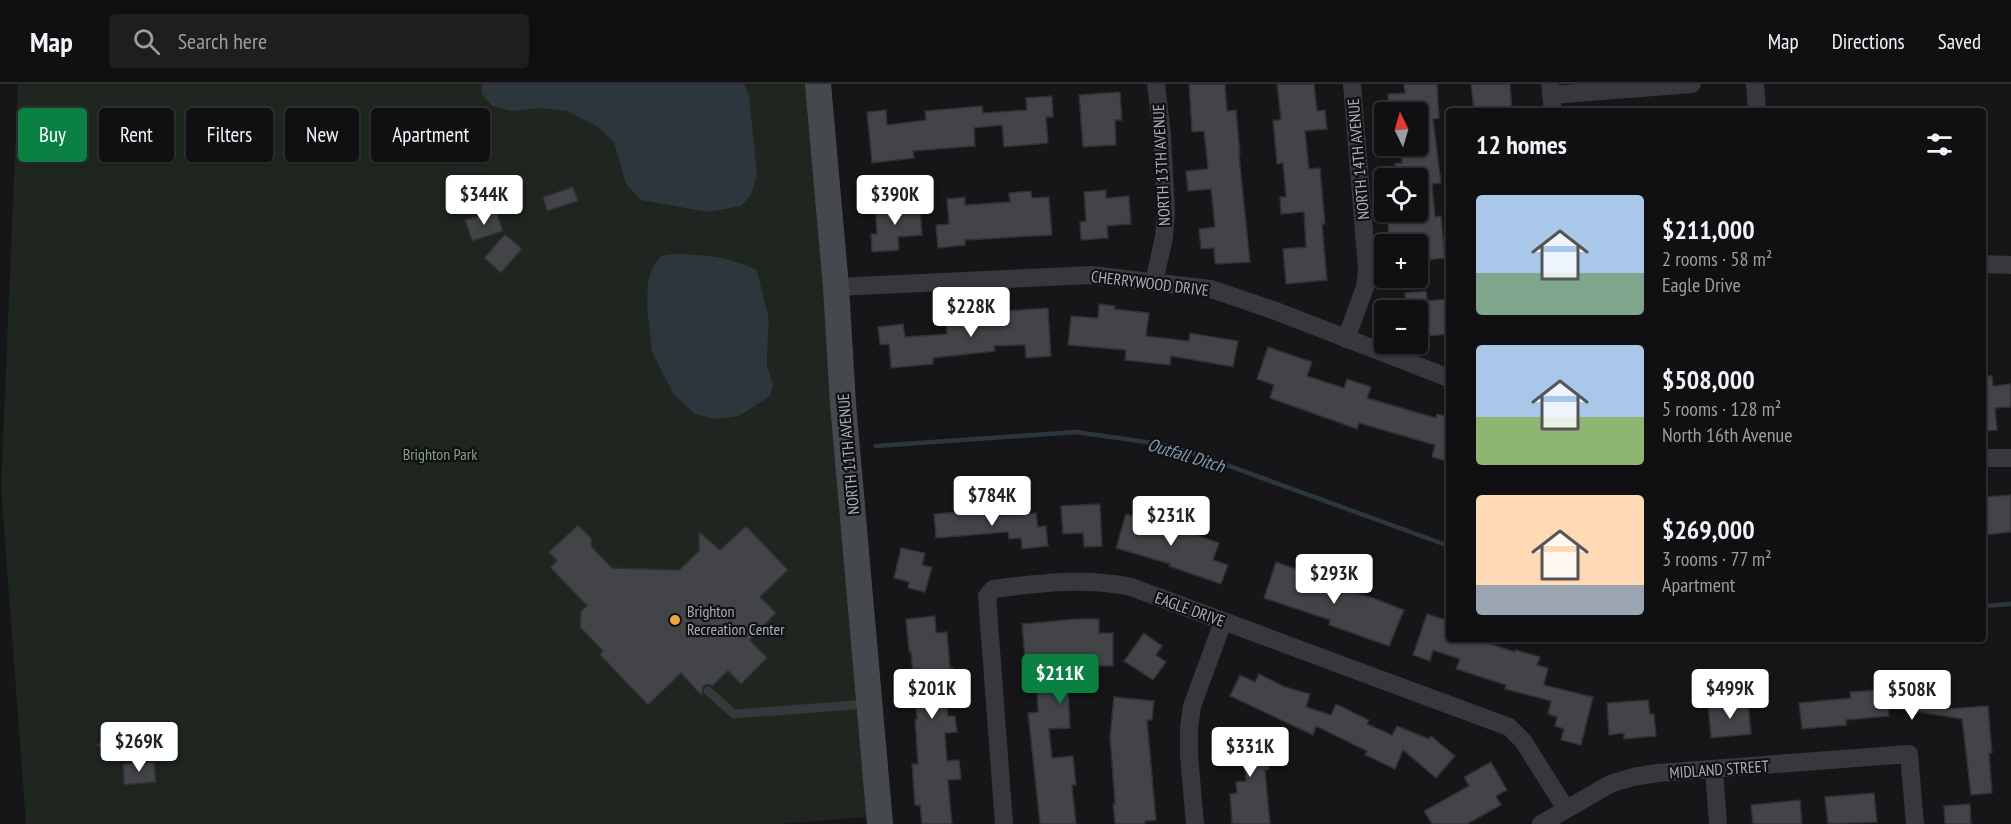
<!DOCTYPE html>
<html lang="en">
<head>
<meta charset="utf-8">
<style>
	:root { --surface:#101012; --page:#1e1e20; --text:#f1f3f6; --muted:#9c9d9f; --line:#303032; --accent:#0b8043 }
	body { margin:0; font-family:"PT Sans Narrow",sans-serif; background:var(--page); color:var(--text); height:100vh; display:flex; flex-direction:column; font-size:22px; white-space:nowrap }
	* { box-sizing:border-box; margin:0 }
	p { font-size:20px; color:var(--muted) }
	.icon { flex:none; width:33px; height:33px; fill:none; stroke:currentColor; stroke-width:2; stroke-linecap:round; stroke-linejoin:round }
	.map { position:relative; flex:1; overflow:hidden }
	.side { position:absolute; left:1446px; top:24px; width:540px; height:534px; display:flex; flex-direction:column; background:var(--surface); border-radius:6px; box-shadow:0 2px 4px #0004,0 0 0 2px var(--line) }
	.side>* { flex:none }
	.banner { position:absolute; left:18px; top:24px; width:570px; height:54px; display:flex; gap:12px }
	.needle { width:39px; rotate:355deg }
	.buttons { position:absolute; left:1374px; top:18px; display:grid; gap:12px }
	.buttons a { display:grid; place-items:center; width:54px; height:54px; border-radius:6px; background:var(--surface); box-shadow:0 2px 4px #0004,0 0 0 2px var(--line); font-size:30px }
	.price { position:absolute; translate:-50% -51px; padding:0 14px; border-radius:6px; background:#fff; color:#222; font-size:20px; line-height:39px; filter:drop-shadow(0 2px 3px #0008) }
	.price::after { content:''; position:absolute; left:50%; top:36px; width:18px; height:14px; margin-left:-9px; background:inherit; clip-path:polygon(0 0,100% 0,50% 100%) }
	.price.active { background:var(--accent); color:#fff }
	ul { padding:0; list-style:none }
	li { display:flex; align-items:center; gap:18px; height:150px; padding:0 30px }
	li span { display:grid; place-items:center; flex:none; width:168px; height:120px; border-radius:6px; color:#555 }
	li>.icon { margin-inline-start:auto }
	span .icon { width:72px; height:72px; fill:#fffc; stroke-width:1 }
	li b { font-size:26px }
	h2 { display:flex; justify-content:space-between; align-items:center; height:72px; padding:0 30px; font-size:26px }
	.tag { padding:0 21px; border-radius:6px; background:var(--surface); box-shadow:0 2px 4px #0004,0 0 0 2px var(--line); font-size:21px; line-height:54px }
	.tag.active { background:var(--accent); color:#fff }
	header { display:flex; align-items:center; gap:36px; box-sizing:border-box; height:84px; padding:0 30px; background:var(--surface); border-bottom:2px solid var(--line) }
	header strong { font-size:28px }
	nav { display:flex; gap:33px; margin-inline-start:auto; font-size:21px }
	.search { width:420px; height:54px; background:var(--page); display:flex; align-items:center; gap:15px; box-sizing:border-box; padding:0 21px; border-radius:6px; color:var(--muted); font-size:22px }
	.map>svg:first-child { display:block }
</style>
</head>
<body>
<header>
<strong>Map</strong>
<div class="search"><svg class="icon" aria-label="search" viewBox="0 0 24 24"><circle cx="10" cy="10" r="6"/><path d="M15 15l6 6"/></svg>Search here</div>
<nav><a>Map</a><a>Directions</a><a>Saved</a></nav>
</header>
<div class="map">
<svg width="2011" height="740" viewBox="0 0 2011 740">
	<rect width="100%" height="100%" fill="#161618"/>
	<path fill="#1e261f" d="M18,0H820L879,732L782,740H26L1,403Z"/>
	<path fill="#2c363c" d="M482,0H744L749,12L757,90L751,111L741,122L708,128L641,116L626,100L614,58L598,43L567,27L541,24L512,27L492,22L481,9Z
		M675,170C709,171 725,172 757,186L769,236L767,268V281L773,302L770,312L739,332L716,335L695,330L674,311L652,268L647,222L648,198L652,184L661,172Z"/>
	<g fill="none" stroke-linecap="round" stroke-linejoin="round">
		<path stroke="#2c363c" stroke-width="4.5" d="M876,362L1076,348L1160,360L1202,372L1449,462
			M1983,522L2011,520"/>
	</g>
	<path fill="#424448" stroke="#303034" stroke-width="1.5" d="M1189,0H1225L1227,27L1236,26L1240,70L1239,71L1250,178L1215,180L1214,164L1201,165L1199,145L1215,143L1211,105L1188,107L1186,87L1208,85L1204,47L1192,48Z
		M1277,0H1314L1317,27L1325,26L1327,45L1305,47L1309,85L1320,84L1325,140H1322L1327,196L1286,200L1283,165L1306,163L1304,128L1281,130L1280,113H1286L1283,79L1277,80L1273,36H1281Z
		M1404,0H1437L1439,34L1433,35L1441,99L1432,100L1435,133L1441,132L1445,174L1418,177V160H1414L1413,154L1389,157L1388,138L1418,135V94H1396L1395,80L1402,79L1401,62H1418V28H1389L1388,10L1405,9Z
		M1471,0H1510L1512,27H1474Z
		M1120,8L1122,36H1115L1116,61L1083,63L1079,11Z
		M1052,12L1053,33H1046L1048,59L1004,63L1002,41L974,44L975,62L913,67L914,74L872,79L867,28L886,26L887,41L926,36L925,27L982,22L983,29L1027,26L1026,14Z
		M468,94L499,100L495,121L464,115Z
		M573,103L578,117L547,127L543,113Z
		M1106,106V114L1129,112L1131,140L1107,142L1108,154L1081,156L1080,138L1086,137L1084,108Z
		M1031,107L1032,114L1049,113L1052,151L965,156V161L938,164L936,141L949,140L947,115L965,113V121L1010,118L1009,109Z
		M897,118L898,125L920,123L922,151L898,153L899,166L872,168L871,150H877L875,120Z
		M496,126L503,147L472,157L465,136Z
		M505,150L522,165L501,189L484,174Z
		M1426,207L1427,217L1449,215V250L1428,252V241L1418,242V226H1406L1405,209Z
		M1099,220L1115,222L1114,225L1149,229L1146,252L1189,257L1190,249L1238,257L1233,283L1171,272L1170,281L1125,276L1126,266L1068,261L1071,232L1098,234Z
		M1048,224L1051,272L1026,274L1025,261L994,262L995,267L933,274V280L891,284L889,260L880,261L878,243L903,240L905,253L947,250L946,239L1005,233V227Z
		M1268,263L1312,278L1307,292L1344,304L1347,295L1371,303L1367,314L1436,334L1437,330L1449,333V378L1432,373L1435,361L1359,339L1357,345L1270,314L1274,301L1257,295Z
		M1983,292H1992L1993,302L2011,300V323L1995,324L1997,346L1983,347Z
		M2011,411V448L1983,451V413Z
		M1100,420L1102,462L1084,463L1083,449L1063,450L1061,422Z
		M987,426L988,433L1036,429L1038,443L1046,442L1048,462L1022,465L1021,454L1009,455L1008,448L936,454L934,430Z
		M1146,427L1161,432L1158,441L1181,448L1182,446L1219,459L1213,476L1228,481L1221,500L1169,482L1170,480L1116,464L1126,430L1144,436Z
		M578,441L592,455L591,462L612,484L679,486L699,467V448L720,466L746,442L788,486L760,513L776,529L750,556L767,574L741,600L728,587L712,602L709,600L703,602L702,612L681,589L648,621L600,571L603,567L580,543L581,527L587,522L550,483L557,477L549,468Z
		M901,464L925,469L922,481L932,483L925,508L908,504L909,498L894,494Z
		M1276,478L1311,490L1309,495L1373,514L1404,526L1389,562L1329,541L1330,536L1264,514Z
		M1427,530L1449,537V555H1476L1515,568L1516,566L1540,573L1537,581L1548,584L1544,601L1593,613L1581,661L1561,656L1564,645L1555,642L1557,633L1548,630L1551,617L1505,605L1506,601L1456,585L1460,575L1433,566L1430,577L1413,571Z
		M935,532L936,549L947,548L950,584L953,583L955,600L945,601L948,632H955L957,648L945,649L947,677L959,676L961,695L948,696L952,740H922L920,721H915L912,680H918L915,635H917L911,568H909L906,535Z
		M1076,535H1099V549H1113V582H1067L1070,644L1049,645L1052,674L1073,672L1076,701H1072L1076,740H1040L1028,629L1038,628L1037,607L1045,606L1042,573L1025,574L1022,540Z
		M1144,549L1162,562L1156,571L1166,578L1153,596L1124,577Z
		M1259,590L1285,603L1310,610L1306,623L1331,631L1336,620L1369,636L1367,640L1392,651L1397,642L1429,655L1431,652L1455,672L1436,694L1403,666L1395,685L1365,671L1367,667L1316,642L1313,651L1230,612L1240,591L1255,598Z
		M1904,601L1949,608L1946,625L1988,622L1992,669H1989L1992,709L1971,711L1962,635L1888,623L1889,632L1846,636V641L1802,645L1799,619L1851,614L1850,608L1904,604Z
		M1114,613L1154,617L1152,636H1147L1156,736L1145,737V740H1115L1113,720H1115L1110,653Z
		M1648,616L1650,630H1654L1656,652L1624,655V649L1609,651L1607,619Z
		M1748,617L1751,650L1711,654L1708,621Z
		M1265,645L1269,685L1265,686L1270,740H1232L1230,710L1237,709L1236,698L1246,697L1243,667L1226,668L1224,649Z
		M112,647L122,656L108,671L97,661Z
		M154,678L156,698L124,701L123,680Z
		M1491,678L1507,706L1496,712L1501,721L1467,740H1432L1424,727L1469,702L1464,693Z
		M1874,709L1877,738L1828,740L1825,713Z
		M1800,716L1802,740H1753L1751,721Z
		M1970,720L1971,740H1945L1944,722Z"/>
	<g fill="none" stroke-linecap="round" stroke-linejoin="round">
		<path stroke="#37383d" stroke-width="9" d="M708,607L734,630L867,620"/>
		<path stroke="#37383d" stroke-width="18" d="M1550,0L1553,27
			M1755,0L1757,27
			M1551,11L1692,0
			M1983,180L2011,181
			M1154,198L1164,153L1166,128L1162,51L1156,0
			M836,203L1091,191L1211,205L1273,226L1449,294
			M1346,255L1365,203L1367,185L1352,0
			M1983,374H2011
			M1714,685L1718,740
			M1004,740L987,512L993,505C1039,499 1086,493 1131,503L1509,643L1523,657L1566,725
			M1195,740L1189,671V644L1192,622L1223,538
			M1541,740L1610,700L1633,693L1657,689L1909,670L1915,740"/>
		<path stroke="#45484d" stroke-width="26" d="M818,0L836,203L843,320L880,740"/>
	</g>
	<circle fill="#efa537" stroke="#111113" stroke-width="2" cx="675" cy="536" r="6"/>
	<g text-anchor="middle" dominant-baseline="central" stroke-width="4.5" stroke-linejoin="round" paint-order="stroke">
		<g font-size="16" fill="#a8aeb8" stroke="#111113">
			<text transform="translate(1358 75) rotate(-95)">NORTH 14TH AVENUE</text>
			<text transform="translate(1161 81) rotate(-93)">NORTH 13TH AVENUE</text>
			<text transform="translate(1150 199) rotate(7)">CHERRYWOOD DRIVE</text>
			<text transform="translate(848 370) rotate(-95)">NORTH 11TH AVENUE</text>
			<text transform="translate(1190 525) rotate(20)">EAGLE DRIVE</text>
			<text transform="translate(1719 685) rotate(-4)">MIDLAND STREET</text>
		</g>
		<g font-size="16" fill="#80a280" stroke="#111113">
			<text x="440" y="370">Brighton Park</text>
		</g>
		<g font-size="16" fill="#a8aeb8" stroke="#111113" text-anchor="start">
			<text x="687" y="527">Brighton<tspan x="687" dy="18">Recreation Center</tspan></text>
		</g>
		<g font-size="18" font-style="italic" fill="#809eb2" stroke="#111113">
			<text transform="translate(1186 371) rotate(17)">Outfall Ditch</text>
		</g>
	</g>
</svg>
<div class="buttons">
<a><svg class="needle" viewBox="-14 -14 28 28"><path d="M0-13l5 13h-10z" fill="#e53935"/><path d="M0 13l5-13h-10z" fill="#9c9d9f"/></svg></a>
<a><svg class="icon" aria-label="locate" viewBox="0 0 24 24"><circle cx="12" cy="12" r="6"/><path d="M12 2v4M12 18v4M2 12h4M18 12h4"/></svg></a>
<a>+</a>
<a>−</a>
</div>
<b class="price" style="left:484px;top:142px">$344K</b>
<b class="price" style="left:895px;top:142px">$390K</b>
<b class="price" style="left:971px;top:254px">$228K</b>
<b class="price" style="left:992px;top:443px">$784K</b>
<b class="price" style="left:1171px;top:463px">$231K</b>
<b class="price" style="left:1334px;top:521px">$293K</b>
<b class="price active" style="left:1060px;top:621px">$211K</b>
<b class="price" style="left:932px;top:636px">$201K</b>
<b class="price" style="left:1730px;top:636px">$499K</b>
<b class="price" style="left:1912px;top:637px">$508K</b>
<b class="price" style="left:139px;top:689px">$269K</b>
<b class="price" style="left:1250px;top:694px">$331K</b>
<div class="banner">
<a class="tag active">Buy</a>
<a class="tag">Rent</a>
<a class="tag">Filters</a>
<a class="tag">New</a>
<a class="tag">Apartment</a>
</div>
<section class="side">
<h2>12 homes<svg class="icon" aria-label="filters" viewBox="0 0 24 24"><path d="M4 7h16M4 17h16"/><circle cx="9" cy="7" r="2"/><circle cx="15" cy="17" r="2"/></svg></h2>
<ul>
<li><span style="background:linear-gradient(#a9c7e8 65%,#7fa58c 0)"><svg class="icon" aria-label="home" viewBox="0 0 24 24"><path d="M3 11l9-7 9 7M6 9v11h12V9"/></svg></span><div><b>$211,000</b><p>2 rooms · 58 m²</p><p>Eagle Drive</p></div></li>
<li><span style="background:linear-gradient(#a9c7e8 60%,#8fb573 0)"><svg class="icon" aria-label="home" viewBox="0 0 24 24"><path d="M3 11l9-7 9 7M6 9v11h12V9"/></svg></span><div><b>$508,000</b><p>5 rooms · 128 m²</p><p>North 16th Avenue</p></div></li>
<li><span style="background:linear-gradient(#ffd9b3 75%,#9aa5b1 0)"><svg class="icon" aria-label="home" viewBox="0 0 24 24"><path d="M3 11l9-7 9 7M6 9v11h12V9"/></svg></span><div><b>$269,000</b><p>3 rooms · 77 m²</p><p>Apartment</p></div></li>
</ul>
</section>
</div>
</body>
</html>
